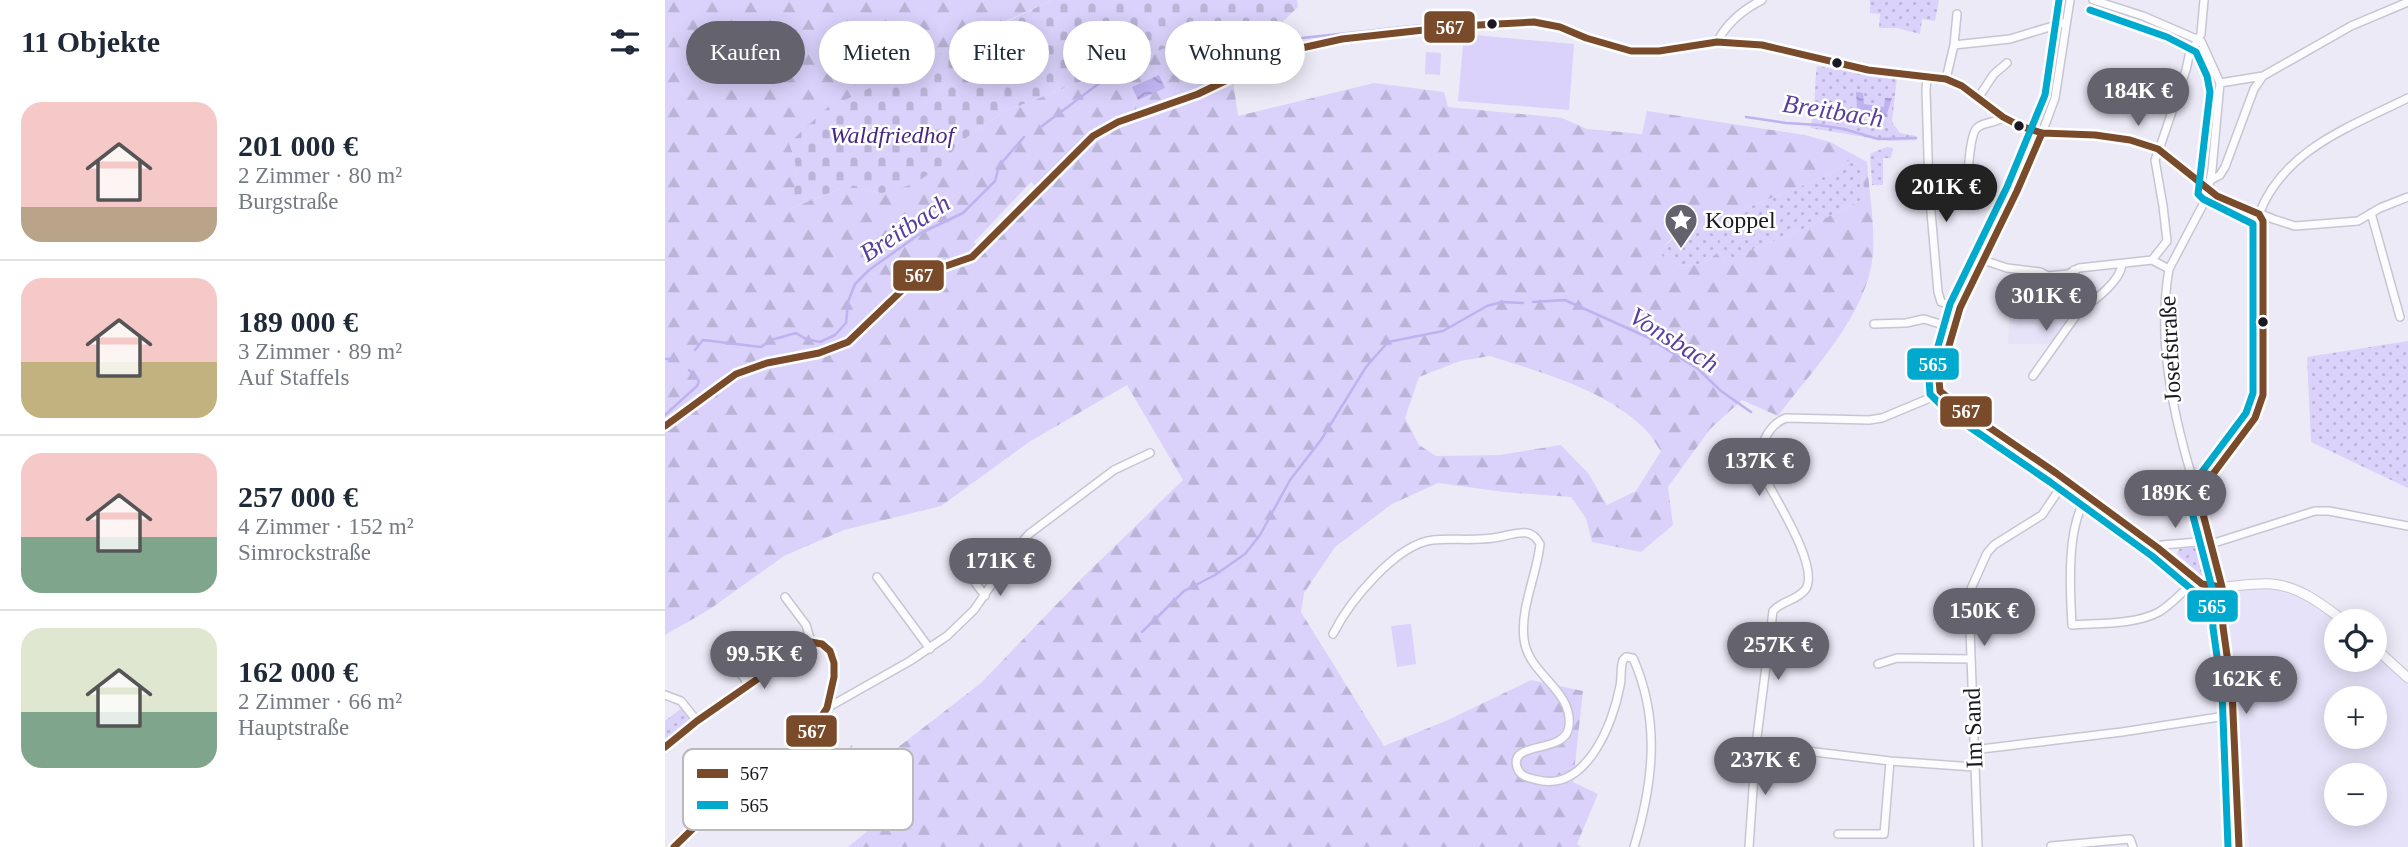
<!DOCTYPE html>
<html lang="de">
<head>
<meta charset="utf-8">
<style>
	:root { --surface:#fff; --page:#f2f2f3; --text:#1f2937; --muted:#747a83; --line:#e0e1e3; --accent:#64626d }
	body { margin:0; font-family:"Times New Roman",serif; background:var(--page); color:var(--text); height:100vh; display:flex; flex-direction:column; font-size:26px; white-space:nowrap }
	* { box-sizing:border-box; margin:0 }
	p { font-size:23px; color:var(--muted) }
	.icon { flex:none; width:38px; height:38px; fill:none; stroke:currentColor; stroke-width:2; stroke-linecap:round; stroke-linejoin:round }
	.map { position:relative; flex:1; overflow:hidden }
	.panel { display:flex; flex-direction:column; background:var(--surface); width:665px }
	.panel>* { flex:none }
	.hud { position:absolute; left:21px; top:21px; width:665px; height:63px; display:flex; gap:14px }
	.fabs { position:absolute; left:1659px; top:609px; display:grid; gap:14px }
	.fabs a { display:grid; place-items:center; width:63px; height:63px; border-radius:50%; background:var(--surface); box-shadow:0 4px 18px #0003; font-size:35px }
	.price { position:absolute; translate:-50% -60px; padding:0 16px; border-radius:24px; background:var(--accent); color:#fff; font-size:23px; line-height:46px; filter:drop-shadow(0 2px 4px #0008) }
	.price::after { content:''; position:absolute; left:50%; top:42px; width:21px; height:16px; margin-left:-10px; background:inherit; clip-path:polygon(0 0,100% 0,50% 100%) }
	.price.selected { background:#222; color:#fff }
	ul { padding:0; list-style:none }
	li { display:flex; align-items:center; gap:21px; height:175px; padding:0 21px }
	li+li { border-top:2px solid var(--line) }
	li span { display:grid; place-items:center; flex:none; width:196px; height:140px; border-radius:21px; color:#555 }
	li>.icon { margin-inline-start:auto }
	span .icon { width:84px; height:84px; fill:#fffc; stroke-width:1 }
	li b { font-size:30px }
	h2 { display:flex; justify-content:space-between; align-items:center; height:84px; padding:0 21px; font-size:30px }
	.tag { padding:0 24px; border-radius:32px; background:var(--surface); box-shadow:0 4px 18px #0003; font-size:24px; line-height:63px }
	.tag.selected { background:var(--accent); color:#fff }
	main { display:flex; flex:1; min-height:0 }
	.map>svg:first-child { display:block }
</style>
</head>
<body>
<main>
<section class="panel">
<h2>11 Objekte<svg class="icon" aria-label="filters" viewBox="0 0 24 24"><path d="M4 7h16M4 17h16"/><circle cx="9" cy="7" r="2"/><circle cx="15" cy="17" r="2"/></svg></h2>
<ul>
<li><span style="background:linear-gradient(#f6c9c9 75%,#b9a48a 0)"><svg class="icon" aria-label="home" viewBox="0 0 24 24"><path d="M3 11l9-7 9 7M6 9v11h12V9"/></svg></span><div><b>201 000 €</b><p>2 Zimmer · 80 m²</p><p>Burgstraße</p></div></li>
<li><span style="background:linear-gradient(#f6c9c9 60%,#c2b280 0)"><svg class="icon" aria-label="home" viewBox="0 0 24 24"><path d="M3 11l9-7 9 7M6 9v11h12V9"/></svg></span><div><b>189 000 €</b><p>3 Zimmer · 89 m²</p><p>Auf Staffels</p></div></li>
<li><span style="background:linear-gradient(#f6c9c9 60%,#7fa58c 0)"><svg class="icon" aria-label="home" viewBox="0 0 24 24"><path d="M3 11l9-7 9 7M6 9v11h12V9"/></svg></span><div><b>257 000 €</b><p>4 Zimmer · 152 m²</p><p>Simrockstraße</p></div></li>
<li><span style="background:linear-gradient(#dfe7d0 60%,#7fa58c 0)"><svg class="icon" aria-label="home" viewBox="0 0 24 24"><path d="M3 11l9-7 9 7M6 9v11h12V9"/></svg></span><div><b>162 000 €</b><p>2 Zimmer · 66 m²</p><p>Hauptstraße</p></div></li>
</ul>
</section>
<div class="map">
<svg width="1743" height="847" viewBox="0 0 1743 847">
	<defs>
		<pattern id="green-dots" width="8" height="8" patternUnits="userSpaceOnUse" patternTransform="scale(1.75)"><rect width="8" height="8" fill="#dad2fb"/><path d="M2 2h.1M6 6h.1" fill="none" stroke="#bab4d7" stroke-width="1.8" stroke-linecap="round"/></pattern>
		<pattern id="forest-firs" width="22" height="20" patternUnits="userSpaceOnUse" patternTransform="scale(1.75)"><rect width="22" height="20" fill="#dad2fb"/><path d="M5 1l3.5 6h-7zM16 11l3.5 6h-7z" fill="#bab4d7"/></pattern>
		<pattern id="cemetery-stones" width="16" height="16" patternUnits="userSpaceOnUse" patternTransform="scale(1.75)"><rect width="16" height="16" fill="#dad2fb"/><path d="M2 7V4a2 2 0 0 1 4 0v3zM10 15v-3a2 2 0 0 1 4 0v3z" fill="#bab4d7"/></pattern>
		<pattern id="water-waves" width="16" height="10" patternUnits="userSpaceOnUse" patternTransform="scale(1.75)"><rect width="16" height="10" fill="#beb2ef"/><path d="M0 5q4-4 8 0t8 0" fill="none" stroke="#a398cd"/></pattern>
	</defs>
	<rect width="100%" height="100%" fill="#eceaf7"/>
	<path fill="#e6e2f9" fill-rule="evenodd" d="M1377,290L1407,291L1408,315L1385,344H1343L1345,306L1369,308Z
		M1597,588L1616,590L1636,597L1656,608L1671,622V660H1710V655L1743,684V847H1584L1570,672L1562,600L1569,591ZM1671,698H1710V737H1671ZM1671,775H1710V814H1671Z"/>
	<path fill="url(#green-dots)" d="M1205,0H1274L1270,21L1257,19L1255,34L1232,28H1214L1215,14L1205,13Z
		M1152,66L1211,76L1232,77L1227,122L1235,133L1251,136V140L1224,141L1145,128C1151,111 1149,85 1152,66Z
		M1221,147L1228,148L1226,158H1218V185H1207L1205,154Z
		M1183,161L1196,165L1200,198L1139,229L1088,249L1062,262L1053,252C1036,269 1013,271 995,254L997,248L1017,231L1031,228L1043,229L1081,208L1166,174Z
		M1743,341V488L1646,442L1642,357Z
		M1541,546L1548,581L1544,582L1512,554L1514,549Z
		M18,707L24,716V721L0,742V721Z
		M187,745L194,776L201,787L179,796L163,762L169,754H178Z"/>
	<path fill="url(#forest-firs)" fill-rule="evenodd" d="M0,0H387L319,31L124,143L132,164L130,189L124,209L177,188H189L217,193L282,162L291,145L338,112L521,40L562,29L600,27L624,10L628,0H632L633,7L611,28L563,46L573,116L709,83L779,92L783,107L897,118L922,129L977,134L982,111L1140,135L1165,142L1202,162C1204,192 1210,224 1208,254C1203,314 1147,370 1113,416L1077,400L1045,429L1003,487L1008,525L976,552L927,542L921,518L906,497L839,492L773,483L727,504L670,547L639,593L636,612L719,746L783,720L866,680L918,691L908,782L933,794L912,844L916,847H183L225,813L196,776L316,683L417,578L518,480L462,385L364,442L276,506L179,530L119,556L45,609L0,635ZM1183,161L1196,165L1200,198L1139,229L1088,249L1062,262L1053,252V238L1044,229L1081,208L1166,174ZM366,182L370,186L313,246L309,242ZM1031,228L1042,229L1052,238L1053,252C1036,269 1014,271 995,254C1000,239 1016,232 1031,228ZM825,356C878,373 939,389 980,429C986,435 991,444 996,451L971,491L942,505L923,473L896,445L835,455L771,456L754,445L740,418L754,377L795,361Z"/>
	<path fill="url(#cemetery-stones)" d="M387,0H628L624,10L613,24L600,27L562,29L521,40L338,112L291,145L282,162L249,184L217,193L189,188H177L124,209C131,178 136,174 124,143L161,109Z"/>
	<path fill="#dad2fb" d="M799,34L909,44L904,110L793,101Z
		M761,52L776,53L775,75L760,74Z
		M746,624L751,664L732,667L726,626Z"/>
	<path fill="url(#water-waves)" d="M494,75L500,88L473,100L467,87Z
		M1191,92L1198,93L1199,104L1219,107L1220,98H1227L1221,117L1192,108Z"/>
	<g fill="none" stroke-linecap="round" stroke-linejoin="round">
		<path stroke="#beb2ef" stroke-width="2.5" d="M637,38L785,22
			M539,50C568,50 596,42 625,40
			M1081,117L1121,123L1154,125L1179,129L1213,139L1251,138
			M377,126L436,82
			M868,302L900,300L982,337L1033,369L1056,391L1086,412
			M30,350L38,340L96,347L106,340L131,333L141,339L155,342L170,335L181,323L183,302L190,284L204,270L256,233L298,213L330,181L334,166L359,137
			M0,359H10
			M0,415L32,386L34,381L24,370
			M477,632L519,591L550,575L580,554L595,535L625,480L656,440L701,367L723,342L778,331L822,306L837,302L858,303"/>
		<defs>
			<path id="minor" d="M1405,0L1390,98L1377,133L1352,191L1295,308L1274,380L1275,391L1290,404L1391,473L1493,548L1537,584L1557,587
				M1428,0L1478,16L1536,41L1555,83L1547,170L1542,197L1504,269C1492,338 1507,409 1526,474L1542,482
				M1052,42C1062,23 1077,10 1097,0
				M1289,45L1345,39L1401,22
				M1262,77L1261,90L1264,189L1273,292L1276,302L1295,308
				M1281,79L1289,45L1292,14
				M1555,83L1598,76L1686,26L1743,2
				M1313,98L1329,74L1342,63
				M1546,180L1555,175L1560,167L1589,89L1598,76
				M1304,184C1302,176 1305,134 1312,128C1319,121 1331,124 1338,117
				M1706,213L1735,317
				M1594,214C1619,149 1685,127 1743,98
				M1318,260L1342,268L1375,272L1383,276L1403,274L1414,268L1487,260L1504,269
				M1487,260L1502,241L1498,206L1490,160L1496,144L1521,70L1524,56L1536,34L1539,0
				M1409,270L1413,300L1417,307
				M1209,324L1241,323L1259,319L1288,328
				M1368,376L1417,307C1431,301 1455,280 1457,265
				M0,426L71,374L102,363L154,353L183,342L252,276L307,257L428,136L453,122L533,94L623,51L677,39L795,26L869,22L895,27L921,38L966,51H994L1052,42L1097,45L1203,70L1281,79L1305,91L1347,123L1377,133L1430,135L1465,140L1493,149L1552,196L1608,219L1630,226L1693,221L1715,208L1743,197
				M1422,497C1401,526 1405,590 1407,625C1434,623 1469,625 1494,612C1507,604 1520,590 1531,579
				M1546,544L1650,511H1664L1743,526
				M1493,548L1497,545L1545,541
				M295,562L320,596
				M212,577L265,649
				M120,597L141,625L146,642
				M668,634C684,602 731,544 768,540C787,538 808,541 828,538C847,536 865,524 875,544C872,575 855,608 859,639C863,675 908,689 904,726C901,755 844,740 852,767C855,777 864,778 873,780C921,792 948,724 955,686C957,677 955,669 958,660L961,657L968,658C996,721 988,784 969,847
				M61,653L84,685
				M1213,664L1232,658L1306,659
				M0,695L16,701L32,721
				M162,708L245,661L282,636L309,610L351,549L364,534L449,470L485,453
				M1091,745L1225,761L1309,767
				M0,747L32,721L146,642L157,644L165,651L169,663V677L162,708L125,764L43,814L9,847
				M1308,750L1457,732L1567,715
				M1173,834H1219L1225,761
				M1386,846L1465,839L1468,847
				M1084,847L1091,745L1108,611C1116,601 1131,601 1140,590C1157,568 1106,492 1095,469C1092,450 1102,425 1121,418L1204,420L1217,418L1277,393
				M1313,847L1304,602L1305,591L1322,553L1329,545L1377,515L1400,481
				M1574,847L1567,691L1558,627L1557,587L1538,514V501L1542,482L1590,418L1598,395L1599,227L1595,214"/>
			<path id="tertiary" d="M1557,587C1573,586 1590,583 1607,584C1634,586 1658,605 1679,621
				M1710,648L1743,678"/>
		</defs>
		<use href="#minor" stroke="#c7c5d1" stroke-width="10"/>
		<use href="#tertiary" stroke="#c7c5d1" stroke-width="11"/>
		<use href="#minor" stroke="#fcfcfe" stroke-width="7"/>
		<use href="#tertiary" stroke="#fcfcfe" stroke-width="9"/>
		<defs>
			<path id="bus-1" d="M1377,133L1352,191L1295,308L1274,380L1275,391L1290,404L1391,473L1493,548L1537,584L1557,587
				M0,426L71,374L102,363L154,353L183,342L252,276L307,257L428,136L453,122L533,94L623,51L677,39L795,26L869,22L895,27L921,38L966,51H994L1052,42L1097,45L1203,70L1281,79L1297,86L1338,117L1355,126L1377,133L1430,135L1465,140L1493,149L1552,196L1594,214L1598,221V395L1590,418L1542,482L1538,501V514L1557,587L1558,627L1567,691L1574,847
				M0,747L32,721L146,642L157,644L165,651L169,663V677L162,708L125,764L43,814L9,847"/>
			<path id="bus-2" d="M1394,0L1380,95L1342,187L1285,304L1264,378L1265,394L1284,413L1385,482L1487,556L1531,593L1555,597
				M1425,10L1502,37L1531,52L1542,76L1545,92L1533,194L1538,199L1588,224V393L1581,413L1533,477L1528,500V516L1547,588L1548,628L1557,692L1563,847"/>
		</defs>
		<use href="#bus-1" stroke="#fff" stroke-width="12"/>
		<use href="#bus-2" stroke="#fff" stroke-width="12"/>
		<use href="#bus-1" stroke="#7a4b2a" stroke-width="7"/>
		<use href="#bus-2" stroke="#00a9ce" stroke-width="7"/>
	</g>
	<defs>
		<symbol id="sight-pin" viewBox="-11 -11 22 30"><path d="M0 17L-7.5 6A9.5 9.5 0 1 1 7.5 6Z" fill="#64626d" stroke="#fff"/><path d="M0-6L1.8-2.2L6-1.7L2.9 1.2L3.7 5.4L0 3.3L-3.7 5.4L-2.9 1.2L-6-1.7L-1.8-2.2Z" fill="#fff"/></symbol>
	</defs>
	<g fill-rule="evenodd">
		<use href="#sight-pin" x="997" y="201" width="38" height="52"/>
	</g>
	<g fill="#1a1923" stroke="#fff" stroke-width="2.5">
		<circle cx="827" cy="24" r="6"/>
		<circle cx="1172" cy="63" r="6"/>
		<circle cx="1354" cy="126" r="6"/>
		<circle cx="1598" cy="322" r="6"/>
	</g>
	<g text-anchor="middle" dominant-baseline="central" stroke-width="5" stroke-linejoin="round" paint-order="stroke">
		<g font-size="24" font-style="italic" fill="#472886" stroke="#fff">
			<text x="227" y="135">Waldfriedhof</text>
		</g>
		<g font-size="24" fill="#1a1923" stroke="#fff" text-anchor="start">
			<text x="1040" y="220">Koppel</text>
		</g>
		<g font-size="24" fill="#1a1923" stroke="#fff">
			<text transform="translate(1505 349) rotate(-93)">Josefstraße</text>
			<text transform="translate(1308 728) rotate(-92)">Im Sand</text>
		</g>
		<g font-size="26" font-style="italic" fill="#593e9c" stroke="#fff">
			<text transform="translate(1168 111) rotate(9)">Breitbach</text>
			<text transform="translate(240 228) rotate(-33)">Breitbach</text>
			<text transform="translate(1009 340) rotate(32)">Vonsbach</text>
		</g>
	</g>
	<rect x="18" y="749" width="230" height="81" rx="10" fill="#fff" stroke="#bababd" stroke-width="2"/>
	<rect x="32" y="769" width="31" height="9" fill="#7a4b2a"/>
	<rect x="32" y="801" width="31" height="8" fill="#00a9ce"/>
	<g font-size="19" fill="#1a1923">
		<text x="75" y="780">567</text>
		<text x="75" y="812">565</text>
	</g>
	<g stroke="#fff" stroke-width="2.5">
		<rect x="758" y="10" width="53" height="34" rx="7" fill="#7a4b2a"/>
		<rect x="227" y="259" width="53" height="33" rx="7" fill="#7a4b2a"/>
		<rect x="1241" y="347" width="54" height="34" rx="7" fill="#00a9ce"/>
		<rect x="1274" y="395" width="54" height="33" rx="7" fill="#7a4b2a"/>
		<rect x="1521" y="589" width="53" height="34" rx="7" fill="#00a9ce"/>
		<rect x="120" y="714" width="53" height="34" rx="7" fill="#7a4b2a"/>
	</g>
	<g font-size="19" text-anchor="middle" font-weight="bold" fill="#fff">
		<text x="785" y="34">567</text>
		<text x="254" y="282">567</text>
		<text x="1268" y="371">565</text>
		<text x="1301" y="418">567</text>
		<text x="1547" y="613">565</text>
		<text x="147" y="738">567</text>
	</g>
</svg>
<div class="fabs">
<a><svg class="icon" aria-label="locate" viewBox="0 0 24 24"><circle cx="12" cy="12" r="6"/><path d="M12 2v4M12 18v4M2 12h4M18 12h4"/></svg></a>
<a>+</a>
<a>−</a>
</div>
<b class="price" style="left:1473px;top:128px">184K €</b>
<b class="price selected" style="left:1281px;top:224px">201K €</b>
<b class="price" style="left:1381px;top:333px">301K €</b>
<b class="price" style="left:1094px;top:498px">137K €</b>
<b class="price" style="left:1510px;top:530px">189K €</b>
<b class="price" style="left:335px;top:598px">171K €</b>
<b class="price" style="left:1319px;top:648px">150K €</b>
<b class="price" style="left:1113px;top:682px">257K €</b>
<b class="price" style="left:99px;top:691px">99.5K €</b>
<b class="price" style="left:1581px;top:716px">162K €</b>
<b class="price" style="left:1100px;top:797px">237K €</b>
<div class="hud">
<a class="tag selected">Kaufen</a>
<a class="tag">Mieten</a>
<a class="tag">Filter</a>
<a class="tag">Neu</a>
<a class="tag">Wohnung</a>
</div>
</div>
</main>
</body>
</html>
